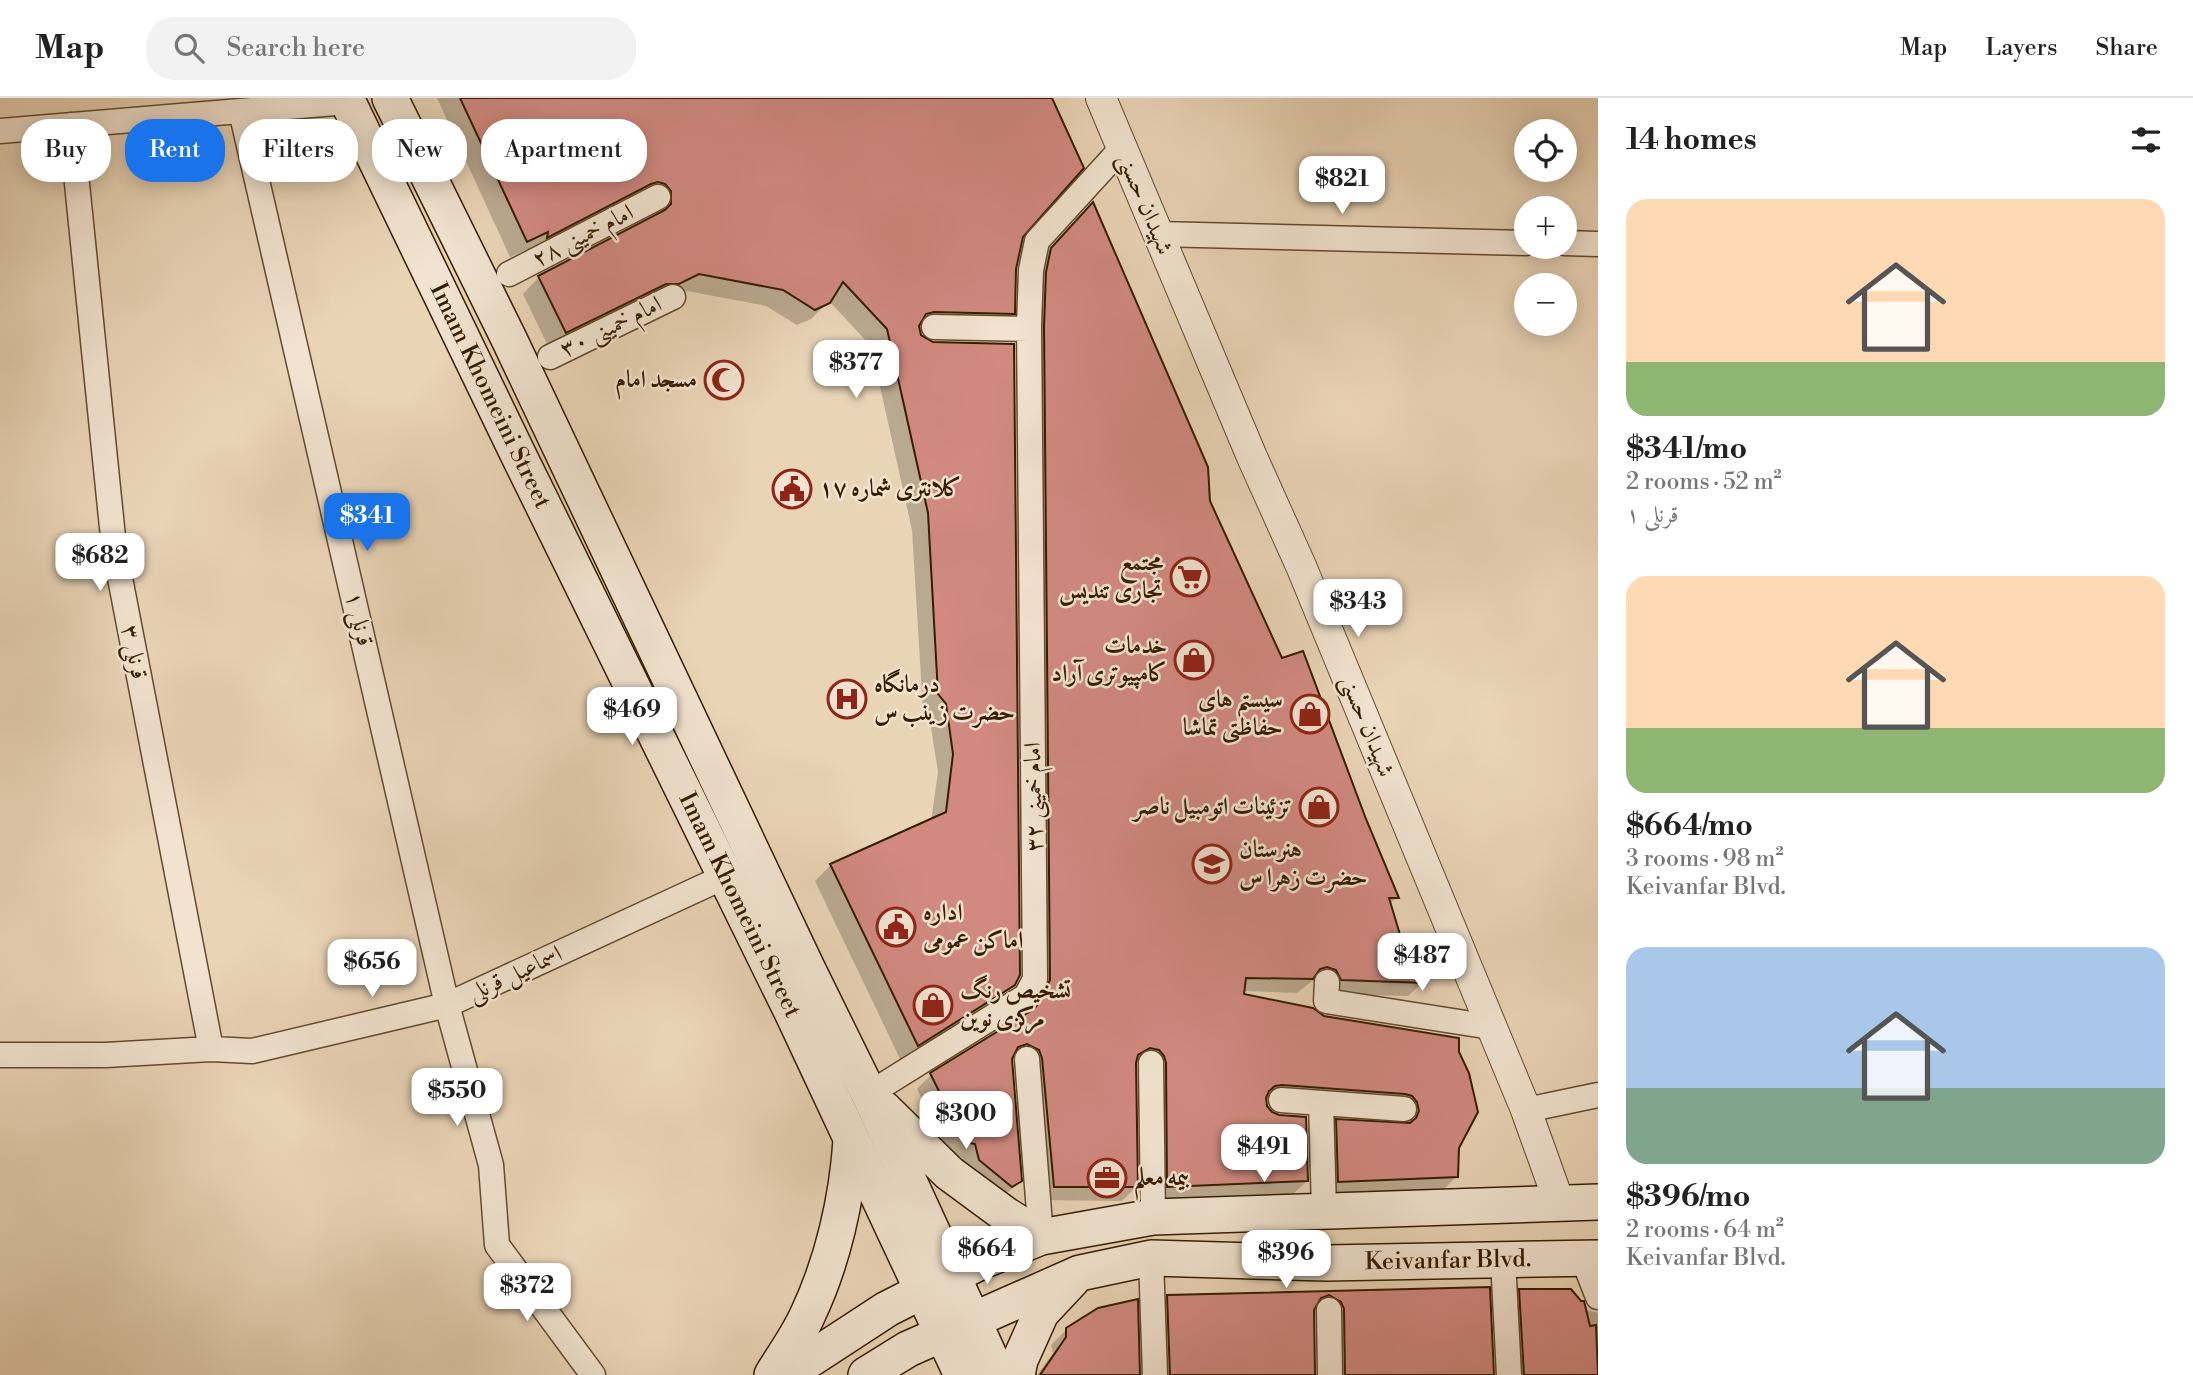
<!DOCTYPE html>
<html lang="en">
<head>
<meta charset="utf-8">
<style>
	:root { --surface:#fff; --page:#f2f2f2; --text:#222; --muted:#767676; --line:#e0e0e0; --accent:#1a73e8 }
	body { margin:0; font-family:"Libre Bodoni",Amiri,serif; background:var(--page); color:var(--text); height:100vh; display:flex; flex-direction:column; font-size:26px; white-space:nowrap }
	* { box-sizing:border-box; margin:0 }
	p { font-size:23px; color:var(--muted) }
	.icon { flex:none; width:38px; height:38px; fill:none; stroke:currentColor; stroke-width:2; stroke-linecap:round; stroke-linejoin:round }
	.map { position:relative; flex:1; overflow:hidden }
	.details { display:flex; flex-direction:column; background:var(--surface); width:595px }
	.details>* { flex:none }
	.guide { position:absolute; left:21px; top:21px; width:665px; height:63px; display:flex; gap:14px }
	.tools { position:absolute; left:1514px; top:21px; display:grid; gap:14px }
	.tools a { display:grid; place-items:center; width:63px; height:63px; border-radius:50%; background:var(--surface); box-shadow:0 4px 18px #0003; font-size:35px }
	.price { position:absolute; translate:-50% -60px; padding:0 16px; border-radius:14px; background:#fff; color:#222; font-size:23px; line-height:46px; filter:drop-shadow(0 2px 4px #0008) }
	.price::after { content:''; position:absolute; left:50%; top:42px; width:21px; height:16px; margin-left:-10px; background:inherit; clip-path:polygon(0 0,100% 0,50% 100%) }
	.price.active { background:var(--accent); color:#fff }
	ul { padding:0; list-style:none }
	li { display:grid; align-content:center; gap:14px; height:371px; padding:0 28px }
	li span { display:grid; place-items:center; height:217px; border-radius:21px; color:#555 }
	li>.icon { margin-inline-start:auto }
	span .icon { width:126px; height:126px; fill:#fffc; stroke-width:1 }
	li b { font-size:30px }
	h2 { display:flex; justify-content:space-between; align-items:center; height:84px; padding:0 28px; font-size:30px }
	.chip { padding:0 24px; border-radius:28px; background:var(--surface); box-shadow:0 4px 18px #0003; font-size:24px; line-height:63px }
	.chip.active { background:var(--accent); color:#fff }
	header { display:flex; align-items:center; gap:42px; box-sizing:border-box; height:98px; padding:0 35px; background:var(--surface); border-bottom:2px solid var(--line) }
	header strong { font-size:33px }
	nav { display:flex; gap:38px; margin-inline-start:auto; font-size:24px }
	.search { width:490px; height:63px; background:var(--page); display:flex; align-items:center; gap:18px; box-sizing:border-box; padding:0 24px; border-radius:28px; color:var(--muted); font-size:26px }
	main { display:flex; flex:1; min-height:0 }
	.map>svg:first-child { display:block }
</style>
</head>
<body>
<header>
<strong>Map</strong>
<div class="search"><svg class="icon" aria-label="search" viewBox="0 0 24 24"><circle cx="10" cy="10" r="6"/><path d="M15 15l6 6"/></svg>Search here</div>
<nav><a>Map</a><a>Layers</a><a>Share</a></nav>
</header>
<main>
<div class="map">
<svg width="1598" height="1277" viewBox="0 0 1598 1277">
	<rect width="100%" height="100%" fill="#e9d4b6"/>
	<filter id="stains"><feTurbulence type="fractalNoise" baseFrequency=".00286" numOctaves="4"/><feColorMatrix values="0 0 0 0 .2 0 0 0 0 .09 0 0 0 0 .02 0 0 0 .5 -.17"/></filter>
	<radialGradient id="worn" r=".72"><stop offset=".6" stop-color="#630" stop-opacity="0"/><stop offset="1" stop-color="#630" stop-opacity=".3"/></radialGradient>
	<path fill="#0003" fill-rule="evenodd" d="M437,0H1050L1014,171L1013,215L996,232L918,230L1013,886L996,904L901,963L815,783L831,767L931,723L938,674L930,623L923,613L912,432L871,248L829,203L811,221L797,227L766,208L682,192L549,250L523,196L539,179L655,119L656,110L532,154L533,149L510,159Z
		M1079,120L1281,563L1364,722L1397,799L1389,807L1406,864L1422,885L1408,898L1327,896L1321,886L1312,883L1297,895L1243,893L1242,897L1323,919L1458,942L1456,1079L1442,1093L1324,1097L1323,1037L1337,1023L1405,1026L1403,1018L1390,1010L1265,1002L1266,1009L1307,1083L1292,1097L1154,1103L1144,966L1134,964L1136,1089L1122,1103L1040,1102L1019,962L1010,960L1020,1083L1005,1097L965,1076L961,1059L950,1058L917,991L931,977L1025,918L1036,897L1037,166Z
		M1488,1191L1492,1277H1331L1323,1213L1312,1211L1313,1277H1156L1154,1213L1168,1199ZM1339,1206H1343L1347,1219Z
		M1520,1193H1571L1587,1212L1598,1215V1277H1509L1506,1207Z
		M1099,1212L1138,1277H1037L1053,1255L1051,1247L1065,1233Z"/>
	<path fill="#d18980" stroke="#361d00" stroke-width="2" d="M460,0H1052L1084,70L1023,139L1016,171L1015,216L934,214L926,216L919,228L921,237L933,244L1014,246L1020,877L1015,887L918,948L830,766L946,714L953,656L946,606L938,596L928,415L887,231L843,184L830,205L815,212L783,192L699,176L679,186H666L566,235L538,178L665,112L671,106V93L665,86L658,84L651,86L547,140L548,134L527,144Z
		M1093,104L1208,369L1210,403L1282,560L1303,553L1366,721L1399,800H1389L1408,863L1424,885L1341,882L1336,872L1327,869L1320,871L1313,881L1246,880L1244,896L1313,910L1324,918L1459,940V954L1469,975L1478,1014L1459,1050L1458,1079L1338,1084L1336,1021L1410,1025L1416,1020L1419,1013L1417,1004L1412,998L1405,996L1282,987L1275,988L1269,993L1266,1000L1267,1008L1272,1014L1279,1017L1306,1019L1308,1083L1167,1089L1166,965L1164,958L1159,952L1150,950L1138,957L1136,965L1138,1089H1054L1042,960L1039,952L1027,946L1018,949L1012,961L1022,1083L1012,1089L979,1062L975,1046L964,1044L930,975L1034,911L1039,905L1050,882L1044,228L1046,174L1051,150Z
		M1490,1189L1494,1277H1345L1344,1211L1341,1204L1329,1197L1321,1200L1314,1212L1315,1277H1170L1167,1197Z
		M1519,1191H1571L1581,1203H1584L1590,1228L1596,1227L1598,1277H1524Z
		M1138,1201L1140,1277H1040L1066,1239V1230L1098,1210Z"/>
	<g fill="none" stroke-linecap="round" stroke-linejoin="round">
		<defs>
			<path id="minor" d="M241,13L447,907L491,1067L497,1147L593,1277
				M71,27L114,449L211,951
				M0,33L348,4
				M1157,136L1526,145
				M1564,145L1598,146
				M509,176L658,99
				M934,229L1029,231
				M550,259L673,199
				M1327,884L1326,903L1491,929
				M0,957H106L211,951L252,953L447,907L726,778
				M1027,961L1041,1139
				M1151,965L1153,1119
				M869,996L1026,898L1035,881L1029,228L1031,172L1037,143L1121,51
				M1281,1002L1404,1011
				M1321,1005L1324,1112
				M1526,1012L1598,997
				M1151,1160L1155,1277
				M1583,1161L1598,1199
				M1503,1162L1509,1277
				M1329,1212L1330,1277"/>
			<path id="tertiary" d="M1101,0L1252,359L1301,468L1526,1012L1559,1104"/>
			<g id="secondary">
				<path id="s1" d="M346,0L517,354L793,916L962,1277"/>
				<path d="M390,0L509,241L807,870L869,996L998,1277"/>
				<path d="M884,1011L949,1075L1006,1117L1041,1139"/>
				<path d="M772,1277C784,1257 799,1237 808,1216C833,1163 847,1101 851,1043"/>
				<path d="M786,1277L887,1211L980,1164L1041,1139L1153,1119L1598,1104"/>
				<path id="s2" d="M866,1277L908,1251L1080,1175L1151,1160L1327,1165L1598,1160"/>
				<path d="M1017,1277L1020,1262L1041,1215L1072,1182"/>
			</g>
		</defs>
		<use href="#minor" stroke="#634b2e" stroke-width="27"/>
		<use href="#tertiary" stroke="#634b2e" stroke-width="32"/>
		<use href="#secondary" stroke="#361d00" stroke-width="38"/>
		<use href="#minor" stroke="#f1e3d0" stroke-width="24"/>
		<use href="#tertiary" stroke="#f1e3d0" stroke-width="30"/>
		<use href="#secondary" stroke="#f1e3d0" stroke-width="35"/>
	</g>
	<defs>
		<symbol id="mosque-ring" viewBox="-11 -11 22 22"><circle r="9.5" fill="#f1e3d0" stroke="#8f2418" stroke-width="1.5"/><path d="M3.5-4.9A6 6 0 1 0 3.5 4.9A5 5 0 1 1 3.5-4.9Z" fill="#8f2418"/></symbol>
		<symbol id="civic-ring" viewBox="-11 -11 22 22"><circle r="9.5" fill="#f1e3d0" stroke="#8f2418" stroke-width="1.5"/><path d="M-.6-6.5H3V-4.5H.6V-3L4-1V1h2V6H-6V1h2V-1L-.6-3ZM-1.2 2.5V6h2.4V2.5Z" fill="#8f2418"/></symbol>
		<symbol id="supermarket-ring" viewBox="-11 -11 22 22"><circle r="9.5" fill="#f1e3d0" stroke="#8f2418" stroke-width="1.5"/><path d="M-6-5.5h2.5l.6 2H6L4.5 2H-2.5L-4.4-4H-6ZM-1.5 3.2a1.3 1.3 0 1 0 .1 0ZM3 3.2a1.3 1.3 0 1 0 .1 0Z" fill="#8f2418"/></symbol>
		<symbol id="shop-ring" viewBox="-11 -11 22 22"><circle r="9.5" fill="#f1e3d0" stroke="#8f2418" stroke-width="1.5"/><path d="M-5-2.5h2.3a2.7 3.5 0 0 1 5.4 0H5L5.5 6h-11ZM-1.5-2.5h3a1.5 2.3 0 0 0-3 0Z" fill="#8f2418"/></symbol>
		<symbol id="hospital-ring" viewBox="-11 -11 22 22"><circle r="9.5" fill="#f1e3d0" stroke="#8f2418" stroke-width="1.5"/><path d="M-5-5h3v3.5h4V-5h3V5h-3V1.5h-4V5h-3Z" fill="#8f2418"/></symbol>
		<symbol id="school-ring" viewBox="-11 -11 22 22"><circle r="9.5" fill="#f1e3d0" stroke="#8f2418" stroke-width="1.5"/><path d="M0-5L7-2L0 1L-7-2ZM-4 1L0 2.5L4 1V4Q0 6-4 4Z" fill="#8f2418"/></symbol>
		<symbol id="office-ring" viewBox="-11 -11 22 22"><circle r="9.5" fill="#f1e3d0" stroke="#8f2418" stroke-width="1.5"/><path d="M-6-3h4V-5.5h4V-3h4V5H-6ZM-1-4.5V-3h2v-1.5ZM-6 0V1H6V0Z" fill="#8f2418"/></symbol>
	</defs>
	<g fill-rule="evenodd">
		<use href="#mosque-ring" x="702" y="260" width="44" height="44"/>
		<use href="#civic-ring" x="770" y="369" width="44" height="44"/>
		<use href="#supermarket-ring" x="1168" y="457" width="44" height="44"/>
		<use href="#shop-ring" x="1172" y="540" width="44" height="44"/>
		<use href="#hospital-ring" x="825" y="579" width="44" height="44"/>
		<use href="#shop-ring" x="1288" y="594" width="44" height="44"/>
		<use href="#shop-ring" x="1297" y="687" width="44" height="44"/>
		<use href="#school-ring" x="1190" y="744" width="44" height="44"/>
		<use href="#civic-ring" x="874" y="807" width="44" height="44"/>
		<use href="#shop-ring" x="911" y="885" width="44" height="44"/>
		<use href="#office-ring" x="1085" y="1058" width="44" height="44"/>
	</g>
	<g text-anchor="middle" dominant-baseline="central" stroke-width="5" stroke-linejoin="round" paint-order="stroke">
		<g font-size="24" fill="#361d00" stroke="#f1e3d0">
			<text transform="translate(1145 106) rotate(67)">شهیدان حسنی</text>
			<text transform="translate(583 138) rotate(-27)">امام خمینی ۲۸</text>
			<text transform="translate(611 229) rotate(-26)">امام خمینی ۳۰</text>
			<text stroke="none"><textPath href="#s1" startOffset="331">Imam Khomeini Street</textPath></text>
			<text transform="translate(359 521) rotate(77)">قرنلی ۱</text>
			<text transform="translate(134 554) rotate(79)">قرنلی ۳</text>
			<text transform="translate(1367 628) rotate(68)">شهیدان حسنی</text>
			<text transform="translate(1034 699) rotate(-91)">امام خمینی ۳۲</text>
			<text stroke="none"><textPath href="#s1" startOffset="898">Imam Khomeini Street</textPath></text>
			<text transform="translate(515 876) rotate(-25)">اسماعیل قرنلی</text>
			<text stroke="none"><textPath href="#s2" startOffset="607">Keivanfar Blvd.</textPath></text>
		</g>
		<g font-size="24" font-weight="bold" fill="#361d00" stroke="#f1e3d0" text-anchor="start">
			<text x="697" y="282" text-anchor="end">مسجد امام</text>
			<text x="819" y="391">کلانتری شماره ۱۷</text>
			<text x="1163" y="465" text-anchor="end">مجتمع<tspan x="1163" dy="28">تجاری تندیس</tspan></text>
			<text x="1167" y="548" text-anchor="end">خدمات<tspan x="1167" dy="28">کامپیوتری آراد</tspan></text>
			<text x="874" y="587">درمانگاه<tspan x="874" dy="28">حضرت زینب س</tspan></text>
			<text x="1283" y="602" text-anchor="end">سیستم های<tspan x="1283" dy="28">حفاظتی تماشا</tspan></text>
			<text x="1292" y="709" text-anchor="end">تزئینات اتومبیل ناصر</text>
			<text x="1239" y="752">هنرستان<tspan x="1239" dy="28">حضرت زهرا س</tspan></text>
			<text x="923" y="815">اداره<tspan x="923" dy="28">اماکن عمومی</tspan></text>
			<text x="960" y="893">تشخیص رنگ<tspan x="960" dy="28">مرکزی نوین</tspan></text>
			<text x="1134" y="1080">بیمه معلم</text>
		</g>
	</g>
	<rect width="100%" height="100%" filter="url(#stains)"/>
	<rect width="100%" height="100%" fill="url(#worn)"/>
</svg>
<div class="tools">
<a><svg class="icon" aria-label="locate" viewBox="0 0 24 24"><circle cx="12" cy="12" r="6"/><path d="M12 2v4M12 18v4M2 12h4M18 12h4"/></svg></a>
<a>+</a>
<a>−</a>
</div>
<b class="price" style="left:1342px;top:118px">$821</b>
<b class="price" style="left:856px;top:302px">$377</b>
<b class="price active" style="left:367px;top:455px">$341</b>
<b class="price" style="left:100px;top:495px">$682</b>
<b class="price" style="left:1358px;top:541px">$343</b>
<b class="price" style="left:632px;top:649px">$469</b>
<b class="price" style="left:1422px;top:895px">$487</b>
<b class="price" style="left:372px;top:901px">$656</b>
<b class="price" style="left:457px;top:1030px">$550</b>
<b class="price" style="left:966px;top:1053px">$300</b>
<b class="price" style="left:1264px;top:1086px">$491</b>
<b class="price" style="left:987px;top:1188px">$664</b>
<b class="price" style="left:1286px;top:1192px">$396</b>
<b class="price" style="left:527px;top:1225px">$372</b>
<div class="guide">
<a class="chip">Buy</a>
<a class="chip active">Rent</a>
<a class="chip">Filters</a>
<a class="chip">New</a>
<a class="chip">Apartment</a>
</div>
</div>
<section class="details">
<h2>14 homes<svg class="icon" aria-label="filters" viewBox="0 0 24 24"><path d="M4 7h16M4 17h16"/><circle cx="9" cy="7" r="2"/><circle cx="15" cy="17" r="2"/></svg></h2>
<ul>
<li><span style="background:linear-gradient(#ffd9b3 75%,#8fb573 0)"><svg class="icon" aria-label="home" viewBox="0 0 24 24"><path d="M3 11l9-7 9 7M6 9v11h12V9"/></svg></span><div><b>$341/mo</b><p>2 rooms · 52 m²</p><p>قرنلی ۱</p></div></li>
<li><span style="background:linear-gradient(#ffd9b3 70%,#8fb573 0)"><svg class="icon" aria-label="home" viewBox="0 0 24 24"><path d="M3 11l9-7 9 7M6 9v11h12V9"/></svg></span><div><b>$664/mo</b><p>3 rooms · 98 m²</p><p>Keivanfar Blvd.</p></div></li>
<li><span style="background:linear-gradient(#a9c7e8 65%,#7fa58c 0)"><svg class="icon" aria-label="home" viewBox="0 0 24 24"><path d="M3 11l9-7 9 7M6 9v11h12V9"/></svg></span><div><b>$396/mo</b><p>2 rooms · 64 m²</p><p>Keivanfar Blvd.</p></div></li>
</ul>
</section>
</main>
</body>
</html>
